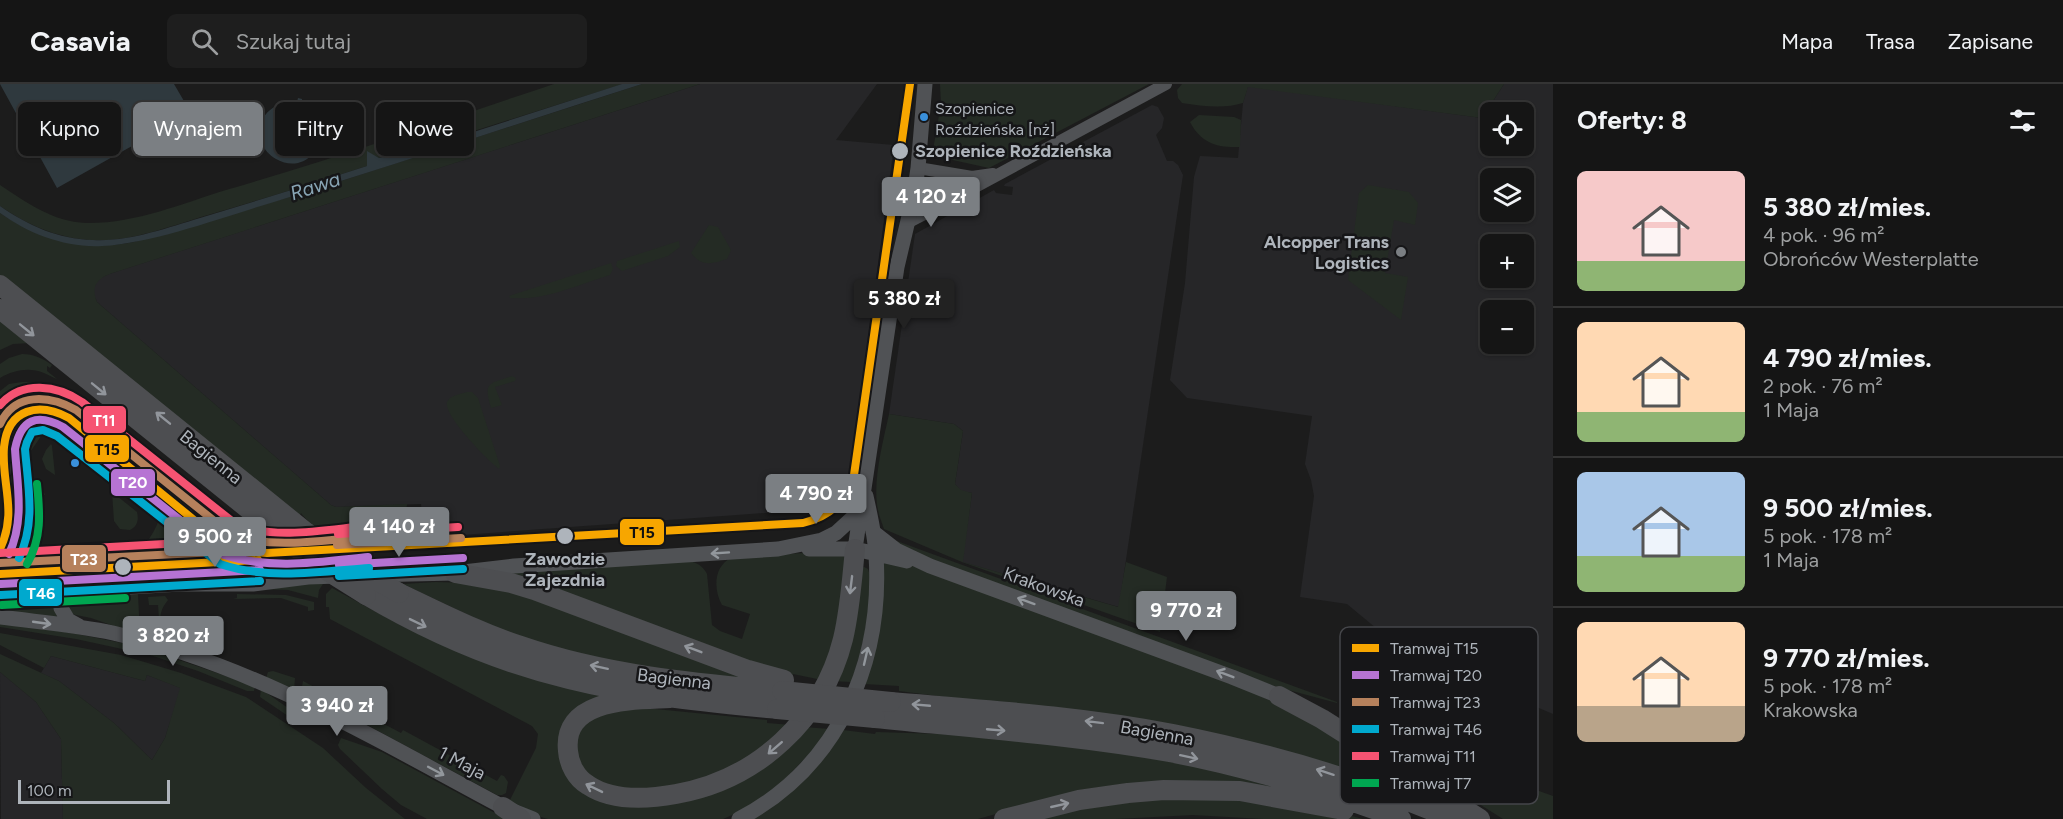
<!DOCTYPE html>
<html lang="pl">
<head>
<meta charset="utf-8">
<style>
	:root { --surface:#151515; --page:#1e1e1e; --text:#f1f3f6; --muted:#9d9fa0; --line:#343434; --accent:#7b7f83 }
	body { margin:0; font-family:Figtree,sans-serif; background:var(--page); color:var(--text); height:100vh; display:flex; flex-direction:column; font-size:22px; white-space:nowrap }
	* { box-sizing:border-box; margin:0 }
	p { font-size:20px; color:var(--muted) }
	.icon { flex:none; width:33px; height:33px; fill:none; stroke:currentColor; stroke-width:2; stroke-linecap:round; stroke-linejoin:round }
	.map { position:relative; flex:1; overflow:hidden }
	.details { display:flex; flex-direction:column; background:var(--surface); width:510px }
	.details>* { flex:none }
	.hud { position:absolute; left:18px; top:18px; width:570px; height:54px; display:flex; gap:12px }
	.fabs { position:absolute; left:1480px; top:18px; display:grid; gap:12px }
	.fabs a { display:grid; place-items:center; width:54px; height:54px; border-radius:9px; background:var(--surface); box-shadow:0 2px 4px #0004,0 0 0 2px var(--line); font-size:30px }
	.scale { position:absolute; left:18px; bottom:15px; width:152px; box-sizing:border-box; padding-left:6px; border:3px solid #aeb4bb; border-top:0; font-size:16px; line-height:21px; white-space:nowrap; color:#aeb4bb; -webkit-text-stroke:4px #161618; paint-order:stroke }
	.price { position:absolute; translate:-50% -51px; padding:0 14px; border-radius:6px; background:var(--accent); color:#fff; font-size:20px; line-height:39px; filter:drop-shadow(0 2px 3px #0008) }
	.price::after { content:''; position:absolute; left:50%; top:36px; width:18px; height:14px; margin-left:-9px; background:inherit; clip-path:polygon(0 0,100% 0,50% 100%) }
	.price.selected { background:#222; color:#fff }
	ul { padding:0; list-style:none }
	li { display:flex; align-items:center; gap:18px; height:150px; padding:0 24px }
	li+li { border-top:2px solid var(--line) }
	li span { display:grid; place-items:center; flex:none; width:168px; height:120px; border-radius:9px; color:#555 }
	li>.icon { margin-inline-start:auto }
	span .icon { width:72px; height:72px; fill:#fffc; stroke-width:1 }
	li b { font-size:26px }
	h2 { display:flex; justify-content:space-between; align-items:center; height:72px; padding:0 24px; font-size:26px }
	.tag { padding:0 21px; border-radius:9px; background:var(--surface); box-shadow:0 2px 4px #0004,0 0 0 2px var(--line); font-size:21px; line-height:54px }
	.tag.selected { background:var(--accent); color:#fff }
	header { display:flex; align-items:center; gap:36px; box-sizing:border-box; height:84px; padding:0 30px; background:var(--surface); border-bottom:2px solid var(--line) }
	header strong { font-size:28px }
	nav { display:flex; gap:33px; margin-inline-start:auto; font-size:21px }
	.search { width:420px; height:54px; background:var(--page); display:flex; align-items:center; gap:15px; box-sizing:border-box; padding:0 21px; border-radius:9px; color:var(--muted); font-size:22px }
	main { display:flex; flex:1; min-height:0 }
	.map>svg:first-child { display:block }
</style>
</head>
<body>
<header>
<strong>Casavia</strong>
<div class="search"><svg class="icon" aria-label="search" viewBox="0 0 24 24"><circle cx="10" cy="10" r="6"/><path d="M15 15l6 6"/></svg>Szukaj tutaj</div>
<nav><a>Mapa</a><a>Trasa</a><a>Zapisane</a></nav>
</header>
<main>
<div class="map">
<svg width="1553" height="735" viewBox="0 0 1553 735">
	<rect width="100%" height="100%" fill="#1c1c1c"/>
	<path fill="#262628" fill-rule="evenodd" d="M700,0H877L836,56L894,61L849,394L837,412L823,422L806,426L433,453L422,434L421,420L336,423L331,421L97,218L94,211V201L98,195L109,190Z
		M1504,0H1553V630L1446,585L1388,554L1347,520L1300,513L1314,412L1311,396L1305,380L1312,332L1187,314L1170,296L1185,199L1194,93L1200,72L1238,74L1243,19L1248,2L1482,34ZM1491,28H1524V62H1491ZM1491,94H1524V128H1491ZM1491,160H1524V194H1491ZM1491,226H1524V260H1491Z
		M1152,21L1158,23L1164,34L1162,44L1156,51L1167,77H1173L1178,81L1183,91L1119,523L962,478L972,409L961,407L955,400L963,347L954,340L889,330L915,150L994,106L996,109L1012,111L1013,103L1004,102L1005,100Z
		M51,572L145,597L147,591L181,604L165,654L152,676L114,639L59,597L41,589Z
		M0,588L36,618L61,655L63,735H1Z"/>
	<path fill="#242b24" d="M554,0H623L477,46L453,51L438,42L436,47L438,55L379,74L367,68V82C312,100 256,117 201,133C165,144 126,159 89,156C55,153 28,141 0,122V101C26,118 53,138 86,139C134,140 181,120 226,106C337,74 445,36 554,0Z
		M642,0H700L119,187C102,192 89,198 97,218L331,421L336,423L407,420L406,428L402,427L396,442L390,450L392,453C383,460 352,465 341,462C335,460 305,436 301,429L299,434L0,193V129C42,157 84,167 134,158L313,106Z
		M940,0H1149L989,84L939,73L933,66L941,20Z
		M1182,0H1504L1482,34L1248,3L1243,19C1224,25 1202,22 1182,19L1178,14L1177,6Z
		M1199,31L1234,33L1241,36L1240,63C1217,64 1201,59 1190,38Z
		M1368,101L1409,108L1418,119L1415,141L1394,136L1385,189L1408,193L1401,236L1348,196L1359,109Z
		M709,141L718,143L731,166L727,175C712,180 702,183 691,169Z
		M679,157L680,163L668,172L622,187L616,182L617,177Z
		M611,179L613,185L610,191C577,201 545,217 510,214L509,212Z
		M0,232L31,259L13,260L0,266Z
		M22,270C34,270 42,274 52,281L50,284L47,282V287L57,295C54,294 49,291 44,289C29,283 14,286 0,294V280L9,274Z
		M512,292L516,294L515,297L495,303L502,321L491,324C483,297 489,300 512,292Z
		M22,298C38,297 50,302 59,314L60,325L28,371C25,383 27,392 37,399L36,402L45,410L26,433L6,435L0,355V307L9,300Z
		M467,308H472L478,314L500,382L499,385C488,377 443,331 447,318C450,311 461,310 467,308Z
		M889,330L954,340L963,347L955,400L961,406L972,409L963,478L1118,523L1126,478L1167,493L1160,548L962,478L884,445C882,439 879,432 878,426C872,398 883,358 889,330Z
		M79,331L88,333L204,427L213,437L217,451L185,417Z
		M51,360L52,362L55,391L46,385L42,375L46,366Z
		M128,394C154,410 192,421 174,461L169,459H149V455C172,421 154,414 128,394Z
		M112,408L137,428C139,437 137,442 130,446L120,445L114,437Z
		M182,429L217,457L214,469L182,471V466L178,464L184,448Z
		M883,452L1337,618V619L1277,603L897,463Z
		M818,468L849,469L842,536L822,596L793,590L792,593L501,489L689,477C698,479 703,482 707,490L712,541L720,547L742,555L750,530L722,521C713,505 714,482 731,474Z
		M884,473L932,488L1238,601L1301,631L1457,727L1423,717L945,613L899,607V602L864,600L881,475Z
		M295,476L303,485L296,486L289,482L217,484L220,480Z
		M864,483L868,485C877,508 860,576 851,598L832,597L861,485Z
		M435,498L470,499L497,502L755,597L600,577L515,553L403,500Z
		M311,499L323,500L319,506L318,514L288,506L260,505Z
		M332,504L402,542L604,610L577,628L572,694L682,715L804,643L830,645L825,653L778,703L739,728L723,735H548L512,725L510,716L536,664L538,650L532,642L330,535L329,523H326V510Z
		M138,510L140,551L91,534L71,530L66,521L73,515Z
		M237,510L286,511L314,518V526L308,527V523L281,514L233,515L237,514Z
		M165,512L168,516C159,527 157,539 167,550L165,558L150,553L151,551L160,550L158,521H149L148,513Z
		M0,513L30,517L55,516L57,534L0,527Z
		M0,539L72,549L137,562L136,568L76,555L0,543Z
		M0,549L121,571L181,589L246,613L323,664L366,704L405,735H63L61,655L36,618L0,588V570L59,597L114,639L152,676L165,654L180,604L147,591L145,597L51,572L44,584L0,561Z
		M147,565L255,602L254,607H247L198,587L147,570Z
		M273,587L295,594L294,607L266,594L268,588Z
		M303,597L401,649L403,646L497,697L501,691L504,692L508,698L506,709L502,711H497L306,608L302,603Z
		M261,605L298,631L288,632L260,613Z
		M625,622L767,636V639L792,641L753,675L669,707L614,706L578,684L572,667L583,637Z
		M843,646L875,650L876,648L972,651L1157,673L1298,707L1021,723L978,735H751Z
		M1390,653L1553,712V735H1503L1381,658L1384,654Z
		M341,654L382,668L506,735H427L401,721L382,705L340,665L338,661Z
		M1225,712L1341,729L1363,735H1263L1193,731L1116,735H1026L1106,718Z"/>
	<path fill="#2f393e" d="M0,0H174L191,29L57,104Z
		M622,0H642C519,39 397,80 274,118C222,133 155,159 102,162C66,164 29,150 0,129V122C29,142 58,155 93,156C129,158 166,144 200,134C256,117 312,100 367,82V67L379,74L394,70L396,73Z
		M298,14L302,15V19C343,38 313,96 276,75C269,71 264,65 261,58C253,34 275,16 297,18Z
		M214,29L229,55L222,59L216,48L209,52L207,48L214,44L208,33Z"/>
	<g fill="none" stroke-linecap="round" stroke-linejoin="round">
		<path stroke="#2f393e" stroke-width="3" d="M437,45L456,56"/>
		<path stroke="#505255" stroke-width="12" d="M918,84L972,93L993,90
			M914,111L923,121L940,122L1166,0
			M907,139L940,122"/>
		<path stroke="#505255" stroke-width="15" d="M873,448L896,466L930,482L1232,593L1279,612
			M809,465H855L907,477
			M855,465L897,183L914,111L918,84L925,0
			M368,491L455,489L514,482L778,465L822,456L836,449L860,427
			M0,507L31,509L180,500H253L308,493L338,492
			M71,507L63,514L61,524L68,536L79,542
			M0,533C37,538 76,541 113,549C254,581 377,656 503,723L533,735
			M739,735C838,683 883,580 876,471C875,451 870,431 866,412"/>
		<path stroke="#4d4e51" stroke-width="20" d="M0,201L307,449
			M0,225L277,448
			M455,489L511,499L534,506L748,586L784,596
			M399,509C439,528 478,548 521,562C605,591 694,599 782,607
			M366,511C429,548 497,578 569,595C637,612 707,618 777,625
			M1279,612L1322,635L1480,735
			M670,614C635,616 562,613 568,667C569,680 576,694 588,701C613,718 649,715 676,710C757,696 823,635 843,555C850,526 852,495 855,465
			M891,618C985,626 1080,632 1173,650C1268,669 1363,696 1452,735
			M875,634C973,644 1072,651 1169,668C1249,683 1326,707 1401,735
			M503,723L521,735
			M1004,735L1079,716L1128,709L1164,706L1240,707L1344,726"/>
		<path stroke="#505254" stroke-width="1.5" d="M4,364C3,331 22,307 57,319L187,422L213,451
			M8,422C9,414 11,407 11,399C11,387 9,374 13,362C16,354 22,346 31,342C64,324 100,368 124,387C135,396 148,401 160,408
			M142,482C181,475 194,441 165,412"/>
		<path stroke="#4d4e51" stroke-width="20" d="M277,448L315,479L366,511
			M307,449L359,486L399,509
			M782,607L891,618
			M777,625L875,634"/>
		<defs>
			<path id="tram-1" d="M0,465C18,427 1,400 4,363C8,324 39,318 69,334L216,454C232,464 248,468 267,469L803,439C830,432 846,418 854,391L910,0
				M0,490L258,476"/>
			<path id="tram-2" d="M9,470C25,436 17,400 15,365C21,335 37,329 63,343L224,471C271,486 320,478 368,473
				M339,481L463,474
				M1,500L260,486"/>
			<path id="tram-3" d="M0,340C15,308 49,311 76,326L233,452C276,465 322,456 366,453
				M337,461L461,454
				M0,479L258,466"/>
			<path id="tram-4" d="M19,474C36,439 28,402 25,365L27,358L32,348L43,346L57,352L220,480C268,496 319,488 369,484
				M339,492L463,485
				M1,511L260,497"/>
			<path id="tram-5" d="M0,321C22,296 57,301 82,318L238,442C278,455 324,446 365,442
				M338,450L458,443
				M0,469L258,455"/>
			<path id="tram-6" d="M27,480C42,454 40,429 37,400
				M2,521L125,514"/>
		</defs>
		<use href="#tram-1" stroke="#161618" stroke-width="12"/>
		<use href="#tram-2" stroke="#161618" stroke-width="12"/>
		<use href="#tram-3" stroke="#161618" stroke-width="12"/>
		<use href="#tram-4" stroke="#161618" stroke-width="12"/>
		<use href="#tram-5" stroke="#161618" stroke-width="12"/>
		<use href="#tram-6" stroke="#161618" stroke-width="12"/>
		<use href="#tram-1" stroke="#f7a600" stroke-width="8"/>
		<use href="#tram-2" stroke="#b673d3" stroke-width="8"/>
		<use href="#tram-3" stroke="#b6815c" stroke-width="8"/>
		<use href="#tram-4" stroke="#00a9ce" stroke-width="8"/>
		<use href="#tram-5" stroke="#f65372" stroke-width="8"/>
		<use href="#tram-6" stroke="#00a651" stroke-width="8"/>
	</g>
	<defs><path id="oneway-shaft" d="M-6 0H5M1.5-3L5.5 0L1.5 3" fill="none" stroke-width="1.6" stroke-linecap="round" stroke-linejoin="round" transform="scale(1.5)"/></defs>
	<g stroke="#91959b">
		<use href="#oneway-shaft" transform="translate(27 246) rotate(39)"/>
		<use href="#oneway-shaft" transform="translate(99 305) rotate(39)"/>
		<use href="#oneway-shaft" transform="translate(163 334) rotate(-141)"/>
		<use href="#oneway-shaft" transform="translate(851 501) rotate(97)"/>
		<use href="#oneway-shaft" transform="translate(418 539) rotate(26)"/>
		<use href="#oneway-shaft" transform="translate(693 565) rotate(-159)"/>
		<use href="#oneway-shaft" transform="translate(599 583) rotate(-168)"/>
		<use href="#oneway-shaft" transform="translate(921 621) rotate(-175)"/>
		<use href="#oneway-shaft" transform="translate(1094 638) rotate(-173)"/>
		<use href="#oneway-shaft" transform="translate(996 646) rotate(5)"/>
		<use href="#oneway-shaft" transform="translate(775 664) rotate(139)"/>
		<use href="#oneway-shaft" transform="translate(1189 673) rotate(12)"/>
		<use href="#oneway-shaft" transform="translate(1325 688) rotate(-162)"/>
		<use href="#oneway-shaft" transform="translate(594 704) rotate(-154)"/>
		<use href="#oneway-shaft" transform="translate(1060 721) rotate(-13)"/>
	</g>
	<g stroke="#92979c">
		<use href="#oneway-shaft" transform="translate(720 469) rotate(176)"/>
		<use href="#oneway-shaft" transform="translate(1026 517) rotate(-160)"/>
		<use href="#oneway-shaft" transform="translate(42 539) rotate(8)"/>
		<use href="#oneway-shaft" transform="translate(866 572) rotate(-77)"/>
		<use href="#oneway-shaft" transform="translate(1225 590) rotate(-159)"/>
		<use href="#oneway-shaft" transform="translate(436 687) rotate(28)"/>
	</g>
	<g fill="#3a90db" stroke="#161618" stroke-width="2">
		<circle cx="924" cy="33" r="5"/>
		<circle cx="75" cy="379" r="5"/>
	</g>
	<g fill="#aeb4bb" stroke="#161618" stroke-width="2">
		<circle cx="900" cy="67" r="9"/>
		<circle cx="565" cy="452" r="9"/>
		<circle cx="123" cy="483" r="9"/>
	</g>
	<circle fill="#7b7f83" stroke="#161618" stroke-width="2" cx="1401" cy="168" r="6"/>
	<g text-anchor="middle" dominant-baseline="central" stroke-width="5" stroke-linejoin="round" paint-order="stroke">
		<g font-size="16" fill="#aeb4bb" stroke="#161618" text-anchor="start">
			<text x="935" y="24">Szopienice<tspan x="935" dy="21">Roździeńska [nż]</tspan></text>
		</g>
		<g font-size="18" font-weight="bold" fill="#aeb4bb" stroke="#161618" text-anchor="start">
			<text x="915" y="67">Szopienice Roździeńska</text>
			<text x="565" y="475" text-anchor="middle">Zawodzie<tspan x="565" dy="21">Zajezdnia</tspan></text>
		</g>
		<g font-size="18" font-weight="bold" fill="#aeb4bb" stroke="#161618" text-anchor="end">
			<text x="1389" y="158">Alcopper Trans<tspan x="1389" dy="21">Logistics</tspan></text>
		</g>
		<g font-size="18" fill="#aeb4bb" stroke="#161618">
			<text transform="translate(211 373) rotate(39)">Bagienna</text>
			<text transform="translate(1044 503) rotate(20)">Krakowska</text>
			<text transform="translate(674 595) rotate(7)">Bagienna</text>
			<text transform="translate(1157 649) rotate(10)">Bagienna</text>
			<text transform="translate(462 679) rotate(28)">1 Maja</text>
		</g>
		<g font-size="20" font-style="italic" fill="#88a4b4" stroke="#161618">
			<text transform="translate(315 102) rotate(-18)">Rawa</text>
		</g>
	</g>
	<rect x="1340" y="543" width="198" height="177" rx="9" fill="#161618" stroke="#444549" stroke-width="1.5"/>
	<rect x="1352" y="560" width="27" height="8" fill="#f7a600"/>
	<rect x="1352" y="587" width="27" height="8" fill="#b673d3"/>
	<rect x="1352" y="614" width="27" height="8" fill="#b6815c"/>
	<rect x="1352" y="641" width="27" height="8" fill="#00a9ce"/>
	<rect x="1352" y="668" width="27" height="8" fill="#f65372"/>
	<rect x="1352" y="695" width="27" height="8" fill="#00a651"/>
	<g font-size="16" fill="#aeb4bb">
		<text x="1390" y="570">Tramwaj T15</text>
		<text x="1390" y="597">Tramwaj T20</text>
		<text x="1390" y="624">Tramwaj T23</text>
		<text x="1390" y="651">Tramwaj T46</text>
		<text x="1390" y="678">Tramwaj T11</text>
		<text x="1390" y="705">Tramwaj T7</text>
	</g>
	<g stroke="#161618" stroke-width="2">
		<rect x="82" y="321" width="45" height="29" rx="6" fill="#f65372"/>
		<rect x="84" y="350" width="46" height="29" rx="6" fill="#f7a600"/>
		<rect x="110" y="384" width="46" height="29" rx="6" fill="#b673d3"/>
		<rect x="619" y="434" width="46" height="28" rx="6" fill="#f7a600"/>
		<rect x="61" y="460" width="46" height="29" rx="6" fill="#b6815c"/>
		<rect x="18" y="494" width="45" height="29" rx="6" fill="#00a9ce"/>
	</g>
	<g font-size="16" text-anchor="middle" font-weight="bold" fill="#fff">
		<text x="104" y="342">T11</text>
		<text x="133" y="404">T20</text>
		<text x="84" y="481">T23</text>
		<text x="41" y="515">T46</text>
	</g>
	<g font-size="16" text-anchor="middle" font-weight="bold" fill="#111">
		<text x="107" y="371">T15</text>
		<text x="642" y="454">T15</text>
	</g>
</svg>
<div class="fabs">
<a><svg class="icon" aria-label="locate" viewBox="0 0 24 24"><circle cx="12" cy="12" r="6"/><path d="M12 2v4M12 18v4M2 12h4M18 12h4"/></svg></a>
<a><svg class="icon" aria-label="layers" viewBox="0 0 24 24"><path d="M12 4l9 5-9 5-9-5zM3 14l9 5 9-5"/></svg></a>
<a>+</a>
<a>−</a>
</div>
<div class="scale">100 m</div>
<b class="price" style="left:931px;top:144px">4 120 zł</b>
<b class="price selected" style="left:904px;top:246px">5 380 zł</b>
<b class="price" style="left:816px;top:441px">4 790 zł</b>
<b class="price" style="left:399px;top:474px">4 140 zł</b>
<b class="price" style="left:215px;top:484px">9 500 zł</b>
<b class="price" style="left:1186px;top:558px">9 770 zł</b>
<b class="price" style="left:173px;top:583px">3 820 zł</b>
<b class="price" style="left:337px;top:653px">3 940 zł</b>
<div class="hud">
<a class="tag">Kupno</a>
<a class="tag selected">Wynajem</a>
<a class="tag">Filtry</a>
<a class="tag">Nowe</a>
</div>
</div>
<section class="details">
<h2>Oferty: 8<svg class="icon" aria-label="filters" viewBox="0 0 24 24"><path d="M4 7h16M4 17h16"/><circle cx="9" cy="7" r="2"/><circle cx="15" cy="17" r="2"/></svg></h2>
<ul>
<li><span style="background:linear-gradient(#f6c9c9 75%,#8fb573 0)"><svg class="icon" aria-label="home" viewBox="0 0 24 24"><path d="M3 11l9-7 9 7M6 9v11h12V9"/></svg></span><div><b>5 380 zł/mies.</b><p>4 pok. · 96 m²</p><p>Obrońców Westerplatte</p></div></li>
<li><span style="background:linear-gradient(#ffd9b3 75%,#8fb573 0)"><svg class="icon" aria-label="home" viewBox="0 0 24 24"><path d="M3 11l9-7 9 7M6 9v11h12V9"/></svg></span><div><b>4 790 zł/mies.</b><p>2 pok. · 76 m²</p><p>1 Maja</p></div></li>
<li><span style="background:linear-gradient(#a9c7e8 70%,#8fb573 0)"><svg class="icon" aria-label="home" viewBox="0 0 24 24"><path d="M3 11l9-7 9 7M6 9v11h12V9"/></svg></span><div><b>9 500 zł/mies.</b><p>5 pok. · 178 m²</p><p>1 Maja</p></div></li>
<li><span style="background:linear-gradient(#ffd9b3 70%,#b9a48a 0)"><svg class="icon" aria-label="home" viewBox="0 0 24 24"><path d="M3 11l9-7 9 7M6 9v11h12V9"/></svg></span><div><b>9 770 zł/mies.</b><p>5 pok. · 178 m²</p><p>Krakowska</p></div></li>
</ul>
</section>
</main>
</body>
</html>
